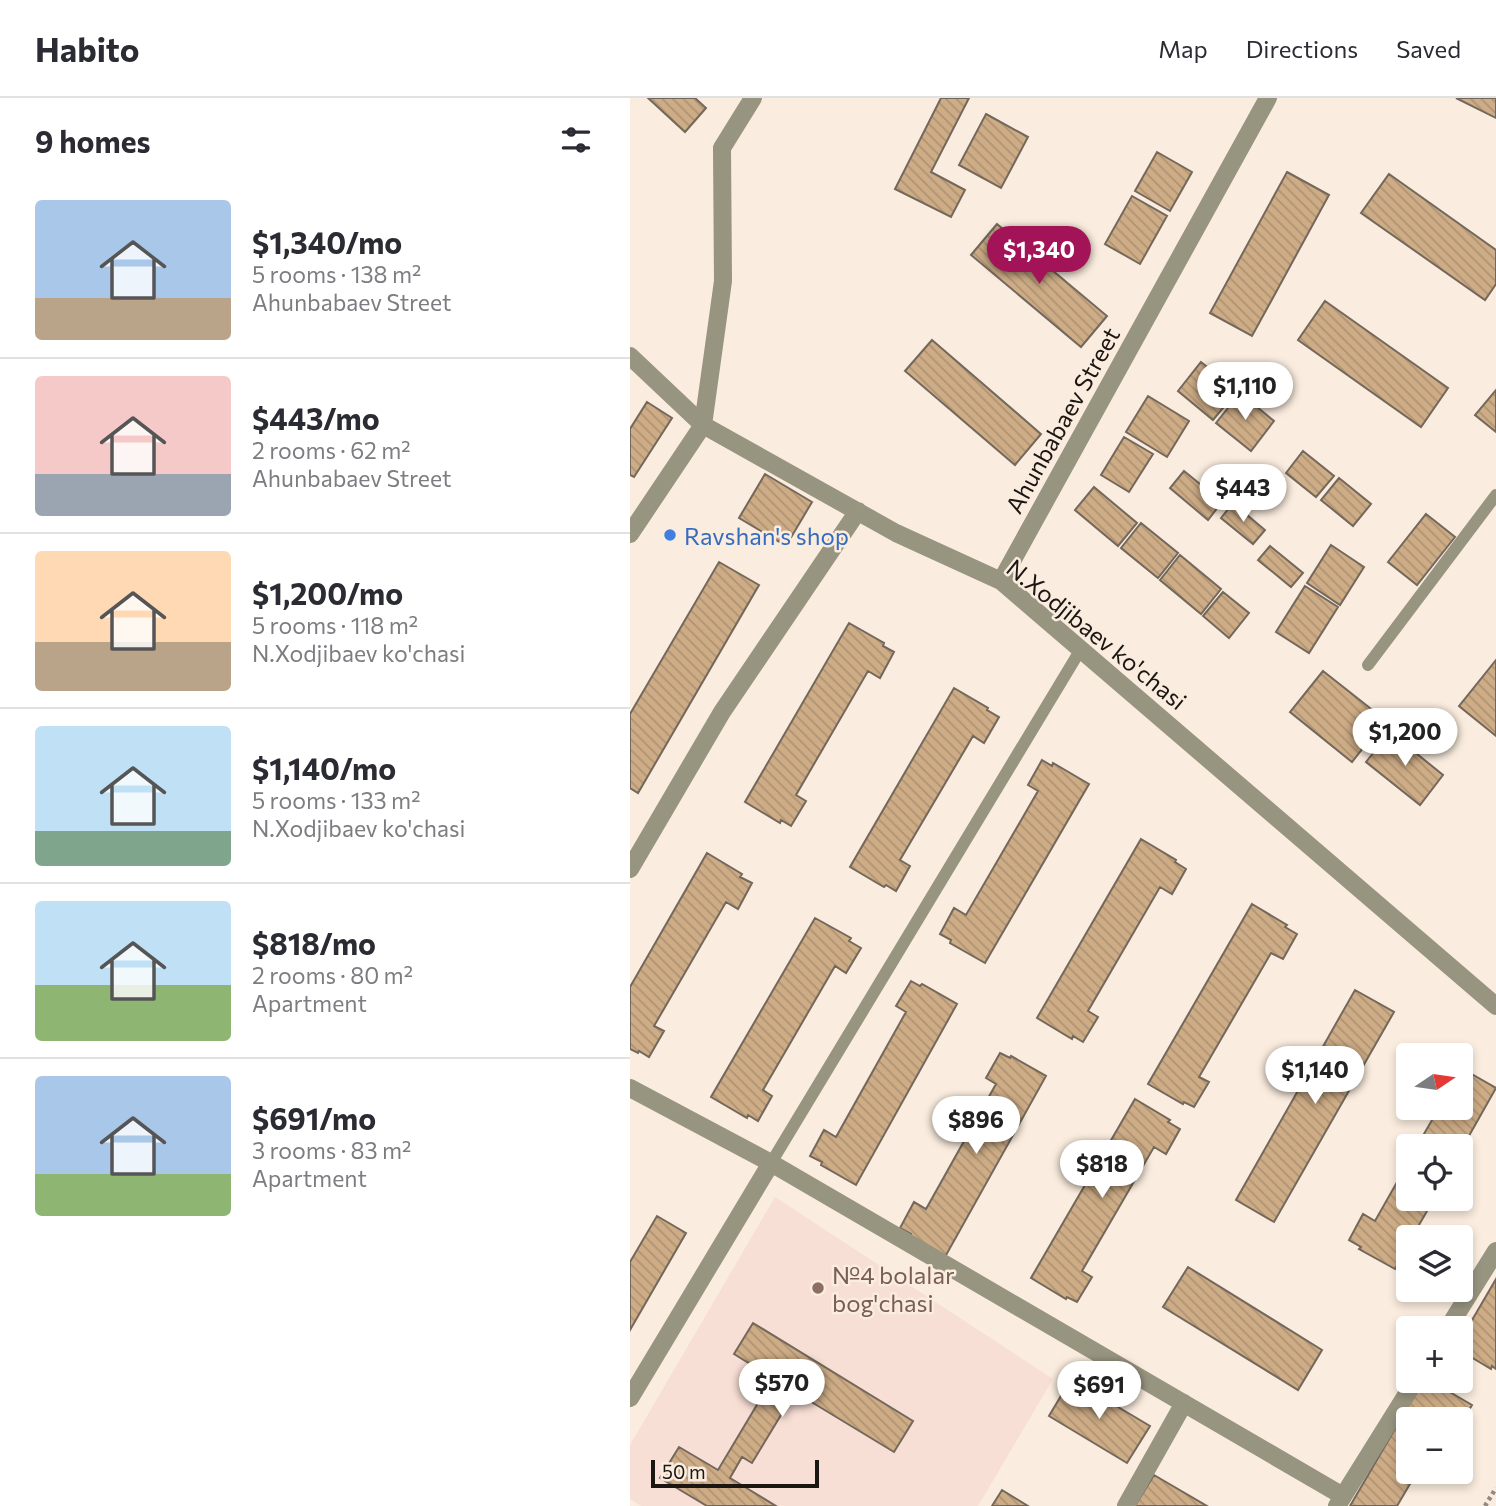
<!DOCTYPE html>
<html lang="en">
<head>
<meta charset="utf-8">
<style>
	:root { --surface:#fff; --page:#f7f7f7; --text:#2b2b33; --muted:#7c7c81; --line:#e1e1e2; --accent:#a31357 }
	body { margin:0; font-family:Commissioner,sans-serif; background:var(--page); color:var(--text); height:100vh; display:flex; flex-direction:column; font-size:26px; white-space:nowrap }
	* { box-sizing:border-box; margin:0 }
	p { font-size:23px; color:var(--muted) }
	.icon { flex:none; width:38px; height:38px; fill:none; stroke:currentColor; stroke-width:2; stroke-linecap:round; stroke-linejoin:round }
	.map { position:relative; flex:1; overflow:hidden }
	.panel { display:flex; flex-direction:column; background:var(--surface); width:630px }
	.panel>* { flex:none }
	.needle { width:46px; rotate:77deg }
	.controls { position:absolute; left:766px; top:945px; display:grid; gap:14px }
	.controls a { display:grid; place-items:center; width:77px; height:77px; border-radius:7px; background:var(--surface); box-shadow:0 4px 10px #0003; font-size:35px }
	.scale { position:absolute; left:21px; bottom:18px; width:168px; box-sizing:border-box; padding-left:7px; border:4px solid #1b1611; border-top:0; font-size:19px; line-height:24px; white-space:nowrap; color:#1b1611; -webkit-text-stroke:5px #faecde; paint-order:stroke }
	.price { position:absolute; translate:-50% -60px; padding:0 16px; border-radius:24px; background:#fff; color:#222; font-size:23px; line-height:46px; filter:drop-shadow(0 2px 4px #0008) }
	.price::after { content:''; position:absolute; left:50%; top:42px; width:21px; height:16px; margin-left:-10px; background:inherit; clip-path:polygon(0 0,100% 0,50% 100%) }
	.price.selected { background:var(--accent); color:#fff }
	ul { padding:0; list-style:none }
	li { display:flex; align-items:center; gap:21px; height:175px; padding:0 35px }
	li+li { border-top:2px solid var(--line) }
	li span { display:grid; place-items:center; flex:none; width:196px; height:140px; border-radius:7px; color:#555 }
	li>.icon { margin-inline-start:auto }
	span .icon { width:84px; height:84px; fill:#fffc; stroke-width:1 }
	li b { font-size:30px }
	h2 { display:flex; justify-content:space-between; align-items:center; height:84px; padding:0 35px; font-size:30px }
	header { display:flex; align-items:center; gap:42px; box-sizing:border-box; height:98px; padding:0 35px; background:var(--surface); border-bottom:2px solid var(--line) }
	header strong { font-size:33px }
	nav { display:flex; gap:38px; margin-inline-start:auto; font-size:24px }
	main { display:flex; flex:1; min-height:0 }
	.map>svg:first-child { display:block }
</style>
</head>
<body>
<header>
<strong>Habito</strong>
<nav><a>Map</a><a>Directions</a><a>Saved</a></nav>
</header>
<main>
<section class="panel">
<h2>9 homes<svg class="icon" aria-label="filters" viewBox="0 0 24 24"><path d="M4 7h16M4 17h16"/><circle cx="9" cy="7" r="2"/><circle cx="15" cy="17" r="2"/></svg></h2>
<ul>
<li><span style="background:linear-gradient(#a9c7e8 70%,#b9a48a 0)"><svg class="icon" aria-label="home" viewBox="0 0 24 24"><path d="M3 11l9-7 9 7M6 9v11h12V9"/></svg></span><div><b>$1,340/mo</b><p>5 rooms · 138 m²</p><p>Ahunbabaev Street</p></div></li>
<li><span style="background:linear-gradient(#f6c9c9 70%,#9aa5b1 0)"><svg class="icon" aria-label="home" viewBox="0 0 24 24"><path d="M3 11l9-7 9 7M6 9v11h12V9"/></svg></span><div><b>$443/mo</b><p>2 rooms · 62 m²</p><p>Ahunbabaev Street</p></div></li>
<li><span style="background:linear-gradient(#ffd9b3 65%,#b9a48a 0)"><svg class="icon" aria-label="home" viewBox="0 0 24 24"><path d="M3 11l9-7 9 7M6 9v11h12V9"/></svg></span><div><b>$1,200/mo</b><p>5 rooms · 118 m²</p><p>N.Xodjibaev ko'chasi</p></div></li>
<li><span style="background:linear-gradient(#bfe0f5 75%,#7fa58c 0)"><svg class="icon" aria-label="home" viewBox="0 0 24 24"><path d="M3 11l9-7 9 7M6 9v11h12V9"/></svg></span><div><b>$1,140/mo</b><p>5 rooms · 133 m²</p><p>N.Xodjibaev ko'chasi</p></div></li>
<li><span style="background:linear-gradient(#bfe0f5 60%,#8fb573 0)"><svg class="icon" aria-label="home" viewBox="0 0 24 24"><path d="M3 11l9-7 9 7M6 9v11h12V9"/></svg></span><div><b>$818/mo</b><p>2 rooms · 80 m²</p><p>Apartment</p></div></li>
<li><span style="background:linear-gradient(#a9c7e8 70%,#8fb573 0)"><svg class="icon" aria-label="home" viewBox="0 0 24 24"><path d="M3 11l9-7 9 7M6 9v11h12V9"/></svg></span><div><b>$691/mo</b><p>3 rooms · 83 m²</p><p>Apartment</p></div></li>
</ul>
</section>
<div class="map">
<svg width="866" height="1408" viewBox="0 0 866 1408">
	<defs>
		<pattern id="building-back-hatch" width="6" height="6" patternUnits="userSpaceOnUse" patternTransform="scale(1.75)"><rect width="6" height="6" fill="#cdac86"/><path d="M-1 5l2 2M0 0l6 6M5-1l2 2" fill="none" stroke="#af9373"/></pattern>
	</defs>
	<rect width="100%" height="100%" fill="#faecde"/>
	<path fill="#f8dfd6" d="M145,1099L423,1281L348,1408H11L0,1401V1347Z"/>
	<path fill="url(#building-back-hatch)" stroke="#73685b" stroke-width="2" d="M18,0H65L76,10L55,34Z
		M311,0H339L301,74L335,92L321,119L265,91Z
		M826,0H866V20Z
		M356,16L398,39L371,90L329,67Z
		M527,54L562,74L540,113L505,93Z
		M657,74L699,97L622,238L580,215Z
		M759,76L866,152V186L855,202L731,115Z
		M502,98L537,118L510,166L475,146Z
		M367,126L477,218L451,249L341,157Z
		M695,203L818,290L791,329L668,242Z
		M302,242L411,336L385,367L275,273Z
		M571,264L607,293L583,322L548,293Z
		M866,292V334L845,317Z
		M610,295L644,323L621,353L586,325Z
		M518,298L559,323L537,359L496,334Z
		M17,304L42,320L4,379L0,377V331Z
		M494,339L523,356L499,394L471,377Z
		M673,353L704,378L686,399L656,375Z
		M554,373L592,404L578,422L540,390Z
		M135,376L182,404L156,448L109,420Z
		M709,380L741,406L723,428L691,402Z
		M464,389L507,425L488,448L445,412Z
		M603,405L635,432L623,446L591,420Z
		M796,416L825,439L787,487L758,464Z
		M511,425L548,455L528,480L491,450Z
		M701,447L734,469L710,507L677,485Z
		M640,448L673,475L661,489L628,462Z
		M550,457L591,491L571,516L530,482Z
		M89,464L129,487L8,695L0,690V616Z
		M675,488L708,509L679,555L646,534Z
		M593,494L619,515L599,540L573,518Z
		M219,525L254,545L253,548L264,554L250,580L238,573L166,697L176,703L161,728L151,722L150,725L115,704Z
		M866,562V638L829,608Z
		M693,573L755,622L722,664L660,614Z
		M324,590L358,610L357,612L369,619L354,645L343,638L270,762L280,768L266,793L256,787L254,789L220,769Z
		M760,634L813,677L790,707L736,664Z
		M412,662L422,668L423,665L459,686L355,865L320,845L321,842L310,836L324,810L336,817L408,693L398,687Z
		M511,741L546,762L545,764L556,771L542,796L530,789L458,913L468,919L453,944L443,938L442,941L407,920Z
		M77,755L112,776L110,779L122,785L108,811L96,804L24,928L34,933L19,959L9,953L8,955L0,951V889Z
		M622,806L657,827L655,829L667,836L653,861L641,855L569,979L579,984L564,1009L554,1004L553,1006L518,986Z
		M185,820L221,840L219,843L231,850L216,875L205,868L133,992L142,998L128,1023L118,1017L117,1020L81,999Z
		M281,883L290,888L292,886L327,906L226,1087L191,1067L192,1064L180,1058L194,1032L206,1039L276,914L266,908Z
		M725,892L764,914L644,1124L606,1102Z
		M370,955L380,960L381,958L416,978L315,1159L280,1139L281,1136L270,1130L284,1104L296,1111L366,986L356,980Z
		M831,970L866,990L831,1052V1048H787L809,1010H831Z
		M505,1001L540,1022L538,1024L550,1031L536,1056L524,1049L452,1173L462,1179L447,1204L437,1199L436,1201L401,1180Z
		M779,1063V1101H804L782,1139H779V1146L765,1171L729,1151L731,1149L719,1142L733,1116L745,1123Z
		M27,1118L56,1135L0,1232V1164Z
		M558,1169L692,1252L668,1292L533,1209Z
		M866,1181V1271L862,1268L861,1271L831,1253V1241Z
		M123,1225L283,1323L264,1354L155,1288L144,1306L154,1312L122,1365L112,1359L100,1380L146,1408H77L30,1380L49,1349L88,1372L143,1280L104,1256Z
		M441,1281L520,1328L497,1365L419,1318Z
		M793,1283H801L842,1307L831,1325V1321H779V1374H787L767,1408H720Z
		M524,1377L577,1408H505Z
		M372,1392L398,1408H362Z"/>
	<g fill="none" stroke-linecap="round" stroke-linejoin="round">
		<path stroke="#938980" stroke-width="4.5" stroke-dasharray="3.5 3.5" stroke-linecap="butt" d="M855,1408L866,1390"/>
		<path stroke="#979480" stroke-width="12" d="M738,567L866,397
			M141,1065L451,551"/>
		<path stroke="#979480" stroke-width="18" d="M0,258L73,327L266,435L371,483L866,908
			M0,436L73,327L93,183L92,50L123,0
			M371,483L638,0
			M0,771L92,614L228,413
			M0,990L141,1065L713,1398
			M818,1230L866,1153
			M0,1300L141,1065
			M496,1408L554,1305
			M707,1408L785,1283"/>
	</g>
	<circle fill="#3f7fe0" stroke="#faecde" stroke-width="2.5" cx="40" cy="437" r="7"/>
	<circle fill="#8d6e63" stroke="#faecde" stroke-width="2.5" cx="188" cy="1190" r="7"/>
	<g text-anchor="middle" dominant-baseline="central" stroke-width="5" stroke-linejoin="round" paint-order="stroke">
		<g font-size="24" fill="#1b1611" stroke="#faecde">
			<text transform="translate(432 322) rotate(-61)">Ahunbabaev Street</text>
			<text transform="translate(467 536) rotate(39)">N.Xodjibaev ko'chasi</text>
		</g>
		<g font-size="24" fill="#366cbe" stroke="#faecde" text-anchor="start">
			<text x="54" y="437">Ravshan's shop</text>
		</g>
		<g font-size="24" fill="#785e54" stroke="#faecde" text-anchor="start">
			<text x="202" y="1176">№4 bolalar<tspan x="202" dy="28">bog'chasi</tspan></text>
		</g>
	</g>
</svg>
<div class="controls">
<a><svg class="needle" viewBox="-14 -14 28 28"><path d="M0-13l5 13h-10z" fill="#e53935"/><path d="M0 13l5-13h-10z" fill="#7c7c81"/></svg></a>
<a><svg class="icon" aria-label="locate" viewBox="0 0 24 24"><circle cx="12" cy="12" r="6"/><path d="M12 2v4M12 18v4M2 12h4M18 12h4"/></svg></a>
<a><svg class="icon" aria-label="layers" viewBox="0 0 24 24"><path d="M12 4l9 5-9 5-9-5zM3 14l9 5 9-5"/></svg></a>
<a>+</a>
<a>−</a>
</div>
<div class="scale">50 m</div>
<b class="price selected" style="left:409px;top:188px">$1,340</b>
<b class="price" style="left:615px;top:324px">$1,110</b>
<b class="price" style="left:613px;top:426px">$443</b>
<b class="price" style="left:775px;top:670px">$1,200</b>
<b class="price" style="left:685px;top:1008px">$1,140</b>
<b class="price" style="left:346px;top:1058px">$896</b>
<b class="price" style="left:472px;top:1102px">$818</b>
<b class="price" style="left:152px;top:1321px">$570</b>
<b class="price" style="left:469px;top:1323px">$691</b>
</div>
</main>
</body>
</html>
